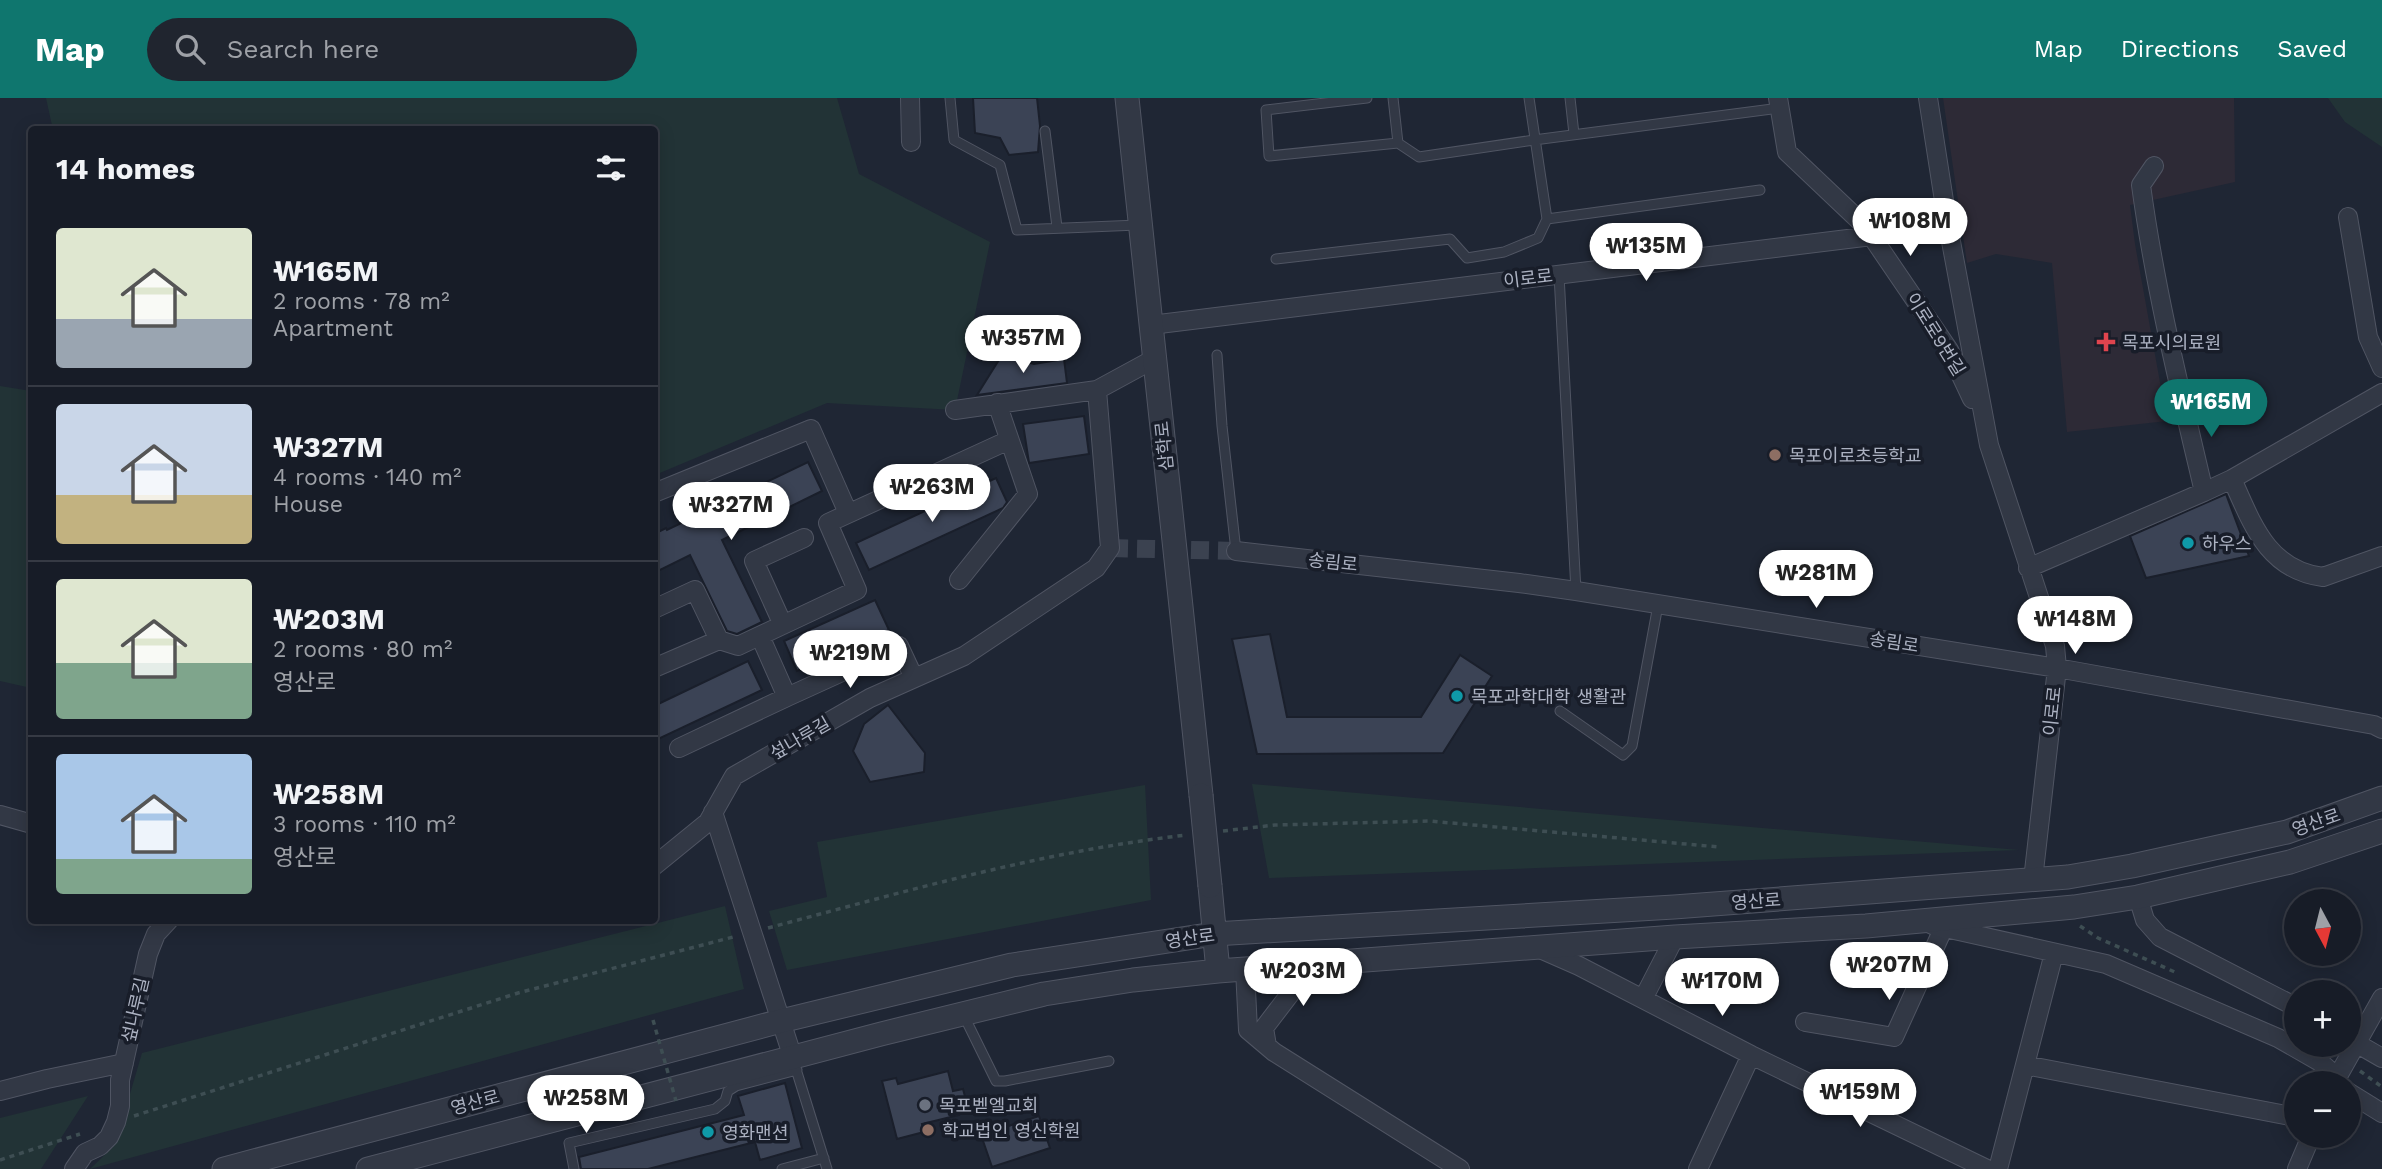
<!DOCTYPE html>
<html lang="en">
<head>
<meta charset="utf-8">
<style>
	:root { --surface:#171c27; --page:#20252f; --text:#f1f3f6; --muted:#9ea1a7; --line:#363a44; --accent:#0f766e }
	body { margin:0; font-family:"Work Sans","Noto Sans KR",sans-serif; background:var(--page); color:var(--text); height:100vh; display:flex; flex-direction:column; font-size:26px; white-space:nowrap }
	* { box-sizing:border-box; margin:0 }
	p { font-size:23px; color:var(--muted) }
	.icon { flex:none; width:38px; height:38px; fill:none; stroke:currentColor; stroke-width:2; stroke-linecap:round; stroke-linejoin:round }
	.map { position:relative; flex:1; overflow:hidden }
	.drawer { position:absolute; left:28px; top:28px; width:630px; height:798px; display:flex; flex-direction:column; background:var(--surface); border-radius:7px; box-shadow:0 4px 18px #0003,0 0 0 2px var(--line) }
	.drawer>* { flex:none }
	.needle { width:46px; rotate:173deg }
	.controls { position:absolute; left:2284px; top:791px; display:grid; gap:14px }
	.controls a { display:grid; place-items:center; width:77px; height:77px; border-radius:50%; background:var(--surface); box-shadow:0 4px 18px #0003,0 0 0 2px var(--line); font-size:35px }
	.price { position:absolute; translate:-50% -60px; padding:0 16px; border-radius:24px; background:#fff; color:#222; font-size:23px; line-height:46px; filter:drop-shadow(0 2px 4px #0008) }
	.price::after { content:''; position:absolute; left:50%; top:42px; width:21px; height:16px; margin-left:-10px; background:inherit; clip-path:polygon(0 0,100% 0,50% 100%) }
	.price.selected { background:var(--accent); color:#fff }
	ul { padding:0; list-style:none }
	li { display:flex; align-items:center; gap:21px; height:175px; padding:0 28px }
	li+li { border-top:2px solid var(--line) }
	li span { display:grid; place-items:center; flex:none; width:196px; height:140px; border-radius:7px; color:#555 }
	li>.icon { margin-inline-start:auto }
	span .icon { width:84px; height:84px; fill:#fffc; stroke-width:1 }
	li b { font-size:30px }
	h2 { display:flex; justify-content:space-between; align-items:center; height:84px; padding:0 28px; font-size:30px }
	header { display:flex; align-items:center; gap:42px; box-sizing:border-box; height:98px; padding:0 35px; background:var(--accent); color:#fff }
	header strong { font-size:33px }
	nav { display:flex; gap:38px; margin-inline-start:auto; font-size:24px }
	.search { width:490px; height:63px; background:var(--page); display:flex; align-items:center; gap:18px; box-sizing:border-box; padding:0 24px; border-radius:38px; color:var(--muted); font-size:26px }
	.map>svg:first-child { display:block }
</style>
</head>
<body>
<header>
<strong>Map</strong>
<div class="search"><svg class="icon" aria-label="search" viewBox="0 0 24 24"><circle cx="10" cy="10" r="6"/><path d="M15 15l6 6"/></svg>Search here</div>
<nav><a>Map</a><a>Directions</a><a>Saved</a></nav>
</header>
<div class="map">
<svg width="2382" height="1071" viewBox="0 0 2382 1071">
	<rect width="100%" height="100%" fill="#1f2634"/>
	<path fill="#2d2a36" d="M1943,0H2234L2235,84L2130,107L2135,146L2167,323L2067,334L2052,165L1996,156L1967,165Z"/>
	<path fill="#223336" d="M46,0H837L859,76L990,144L955,312L827,305L655,377L654,32H53Z
		M2328,0H2382V49L2345,24Z
		M0,288L31,293V590L0,583Z
		M1252,686L2019,752L1269,780Z
		M1145,687L1151,802L787,872L769,813L827,799L817,744Z
		M725,808L744,891L90,1071L115,1047L142,955Z
		M88,998L41,1071H0V1020Z"/>
	<path fill="#3b4355" stroke="#1a1f2b" stroke-width="2" d="M973,0H1037L1040,28L1038,54L1009,57L1000,40L975,35Z
		M1002,257L1034,266L1064,261L1067,285L977,297Z
		M1084,318L1089,356L1029,365L1023,326Z
		M808,364L822,393L722,442L762,524L737,536L727,533L690,457L654,475V436L666,430L667,432Z
		M996,380L1007,404L1003,410L869,472L856,445Z
		M2226,396L2249,458L2146,480L2130,438Z
		M875,502L889,532L797,573L784,543Z
		M1270,536L1287,619H1421L1460,557L1492,578L1443,655L1257,656L1232,541Z
		M748,563L762,592L654,643V608Z
		M888,607L925,655L924,674L870,684L853,653L864,626Z
		M948,973L953,993L963,991L967,1006L957,1008L959,1017L922,1026L924,1034L897,1041L882,983L896,980L898,986Z
		M785,985L802,1050L760,1062L755,1044L648,1071H581L579,1059L744,1017L738,998Z
		M1039,1018L1050,1050L992,1069L981,1037Z"/>
	<g fill="none" stroke-linecap="round" stroke-linejoin="round">
		<path stroke="#3b4250" stroke-width="18" stroke-dasharray="18 9" stroke-linecap="butt" d="M1110,450L1236,453"/>
		<defs>
			<path id="service" d="M950,0L954,42L1000,67L1017,132L1138,127
				M1367,0L1266,12L1269,58L1398,45L1419,59L1534,42L1780,10
				M1393,0L1398,45
				M1570,0L1574,36
				M1045,33L1057,129
				M1547,121L1760,92
				M1276,161L1450,141L1467,160L1504,154L1538,140L1547,121L1529,0
				M1559,177L1576,493
				M1217,257L1222,328L1236,453
				M1560,613L1623,657L1632,648L1658,507
				M964,918L996,983H1005L1109,963
				M795,968L827,1071
				M574,1071L569,1045L715,1011L725,1003L728,993L736,988L797,972
				M782,1071L824,1060"/>
			<path id="minor" d="M910,0L911,44
				M1778,0L1787,54L1864,127L1949,252L1972,301
				M1928,0L1947,122
				M2348,119L2368,239L2382,270
				M1151,227L1872,138L1947,122L1989,347L2055,548L2057,570L2033,782
				M955,312L1097,292
				M2232,381C2252,425 2267,472 2323,479L2382,458
				M2204,394L2232,381L2382,295
				M654,395L811,331L848,415
				M1236,453L1519,485L1576,493L2057,570L2374,627L2382,631
				M2028,470L2204,394C2180,292 2155,191 2141,87L2154,68
				M959,482L1028,396L997,305
				M654,511L695,492L719,542
				M783,527L754,463L804,440
				M654,570L719,542L738,548L857,492L828,425L1009,342
				M787,599L899,548L914,580
				M679,650L787,599L760,538
				M713,714L793,960
				M0,717L32,726
				M654,768L708,724L734,678L870,600L964,558L1096,470L1110,450L1097,292L1154,261
				M2138,799L2145,822L2160,839L2296,909
				M1932,827L2106,866L2278,940L2320,964L2330,973L2334,985
				M1538,850L1579,868L1751,957L1698,1071
				M1245,871L1248,932L1274,954L1460,1071
				M1643,901L1675,839
				M1805,924L1894,939L1944,829
				M2349,941L2382,960
				M1267,948L1264,930L1313,866
				M1751,957L1987,1071
				M2025,967L2296,1019
				M2334,985L2382,900
				M0,993L47,981L124,965
				M2348,994L2382,1015
				M74,1071L85,1055L100,1048L109,1039L116,1024L120,1008V982L148,856L156,836L169,822
				M1998,1071L2054,855
				M2297,1071L2311,1038"/>
			<path id="tertiary" d="M1127,0L1201,697
				M1210,788L1218,873
				M224,1071L781,923L1012,867L1214,836L1674,809L2068,779L2132,768L2287,734L2382,700
				M368,1071L881,936L1044,896L1133,882L1218,873L1675,839L1866,828L2074,809L2138,799L2290,764L2382,733"/>
		</defs>
		<use href="#service" stroke="#505563" stroke-width="11"/>
		<use href="#minor" stroke="#505563" stroke-width="20"/>
		<use href="#tertiary" stroke="#505563" stroke-width="25"/>
		<path stroke="#3e4e53" stroke-width="3.5" stroke-dasharray="5 5" stroke-linecap="butt" d="M1223,733L1275,727L1429,723L1719,749
			M2080,828L2098,840L2177,875
			M768,830C907,793 1044,753 1187,737
			M2360,973L2382,989
			M134,1018L518,895L737,838
			M0,1062L80,1036"/>
		<use href="#service" stroke="#323845" stroke-width="9"/>
		<use href="#minor" stroke="#323845" stroke-width="18"/>
		<use href="#tertiary" stroke="#323845" stroke-width="23"/>
		<defs>
			<path id="tertiary-bridge" d="M1201,697L1210,788"/>
		</defs>
		<use href="#tertiary-bridge" stroke="#505563" stroke-width="25" stroke-linecap="butt"/>
		<path stroke="#3e4e53" stroke-width="3.5" stroke-dasharray="5 5" stroke-linecap="butt" d="M653,922L676,1003"/>
		<use href="#tertiary-bridge" stroke="#323845" stroke-width="23"/>
	</g>
	<path fill="#e0444e" stroke="#181d29" stroke-width="2.5" d="M2102.5 233.5h7v7h7v7h-7v7h-7v-7h-7v-7h7z"/>
	<g fill="#8d6e63" stroke="#181d29" stroke-width="2.5">
		<circle cx="1775" cy="357" r="7"/>
		<circle cx="928" cy="1032" r="7"/>
	</g>
	<g fill="#0f9aa8" stroke="#181d29" stroke-width="2.5">
		<circle cx="2188" cy="445" r="7"/>
		<circle cx="1457" cy="598" r="7"/>
		<circle cx="708" cy="1034" r="7"/>
	</g>
	<circle fill="#6b7280" stroke="#181d29" stroke-width="2.5" cx="925" cy="1007" r="7"/>
	<g text-anchor="middle" dominant-baseline="central" stroke-width="7" stroke-linejoin="round" paint-order="stroke">
		<g font-size="18" fill="#acb2c2" stroke="#181d29">
			<text transform="translate(1528 180) rotate(-7)">이로로</text>
			<text transform="translate(1936 236) rotate(58)">이로로9번길</text>
			<text transform="translate(1164 348) rotate(-96)">삼학로</text>
			<text transform="translate(1333 464) rotate(6)">송림로</text>
			<text transform="translate(1894 544) rotate(9)">송림로</text>
			<text transform="translate(2052 613) rotate(-84)">이로로</text>
			<text transform="translate(800 640) rotate(-30)">섶나루길</text>
			<text transform="translate(2316 724) rotate(-19)">영산로</text>
			<text transform="translate(1756 803) rotate(-4)">영산로</text>
			<text transform="translate(1190 840) rotate(-8)">영산로</text>
			<text transform="translate(135 912) rotate(-77)">섶나루길</text>
			<text transform="translate(475 1004) rotate(-15)">영산로</text>
		</g>
		<g font-size="18" fill="#acb2c2" stroke="#181d29" text-anchor="start">
			<text x="2122" y="244">목포시의료원</text>
			<text x="1789" y="357">목포이로초등학교</text>
			<text x="2202" y="445">하우스</text>
			<text x="1471" y="598">목포과학대학 생활관</text>
			<text x="939" y="1007">목포벧엘교회</text>
			<text x="942" y="1032">학교법인 영신학원</text>
			<text x="722" y="1034">영화맨션</text>
		</g>
	</g>
</svg>
<div class="controls">
<a><svg class="needle" viewBox="-14 -14 28 28"><path d="M0-13l5 13h-10z" fill="#e53935"/><path d="M0 13l5-13h-10z" fill="#9ea1a7"/></svg></a>
<a>+</a>
<a>−</a>
</div>
<b class="price" style="left:1910px;top:160px">₩108M</b>
<b class="price" style="left:1646px;top:185px">₩135M</b>
<b class="price" style="left:1023px;top:277px">₩357M</b>
<b class="price selected" style="left:2211px;top:341px">₩165M</b>
<b class="price" style="left:932px;top:426px">₩263M</b>
<b class="price" style="left:731px;top:444px">₩327M</b>
<b class="price" style="left:1816px;top:512px">₩281M</b>
<b class="price" style="left:2075px;top:558px">₩148M</b>
<b class="price" style="left:850px;top:592px">₩219M</b>
<b class="price" style="left:1889px;top:904px">₩207M</b>
<b class="price" style="left:1303px;top:910px">₩203M</b>
<b class="price" style="left:1722px;top:920px">₩170M</b>
<b class="price" style="left:1860px;top:1031px">₩159M</b>
<b class="price" style="left:586px;top:1037px">₩258M</b>
<section class="drawer">
<h2>14 homes<svg class="icon" aria-label="filters" viewBox="0 0 24 24"><path d="M4 7h16M4 17h16"/><circle cx="9" cy="7" r="2"/><circle cx="15" cy="17" r="2"/></svg></h2>
<ul>
<li><span style="background:linear-gradient(#dfe7d0 65%,#9aa5b1 0)"><svg class="icon" aria-label="home" viewBox="0 0 24 24"><path d="M3 11l9-7 9 7M6 9v11h12V9"/></svg></span><div><b>₩165M</b><p>2 rooms · 78 m²</p><p>Apartment</p></div></li>
<li><span style="background:linear-gradient(#c9d6e8 65%,#c2b280 0)"><svg class="icon" aria-label="home" viewBox="0 0 24 24"><path d="M3 11l9-7 9 7M6 9v11h12V9"/></svg></span><div><b>₩327M</b><p>4 rooms · 140 m²</p><p>House</p></div></li>
<li><span style="background:linear-gradient(#dfe7d0 60%,#7fa58c 0)"><svg class="icon" aria-label="home" viewBox="0 0 24 24"><path d="M3 11l9-7 9 7M6 9v11h12V9"/></svg></span><div><b>₩203M</b><p>2 rooms · 80 m²</p><p>영산로</p></div></li>
<li><span style="background:linear-gradient(#a9c7e8 75%,#7fa58c 0)"><svg class="icon" aria-label="home" viewBox="0 0 24 24"><path d="M3 11l9-7 9 7M6 9v11h12V9"/></svg></span><div><b>₩258M</b><p>3 rooms · 110 m²</p><p>영산로</p></div></li>
</ul>
</section>
</div>
</body>
</html>
